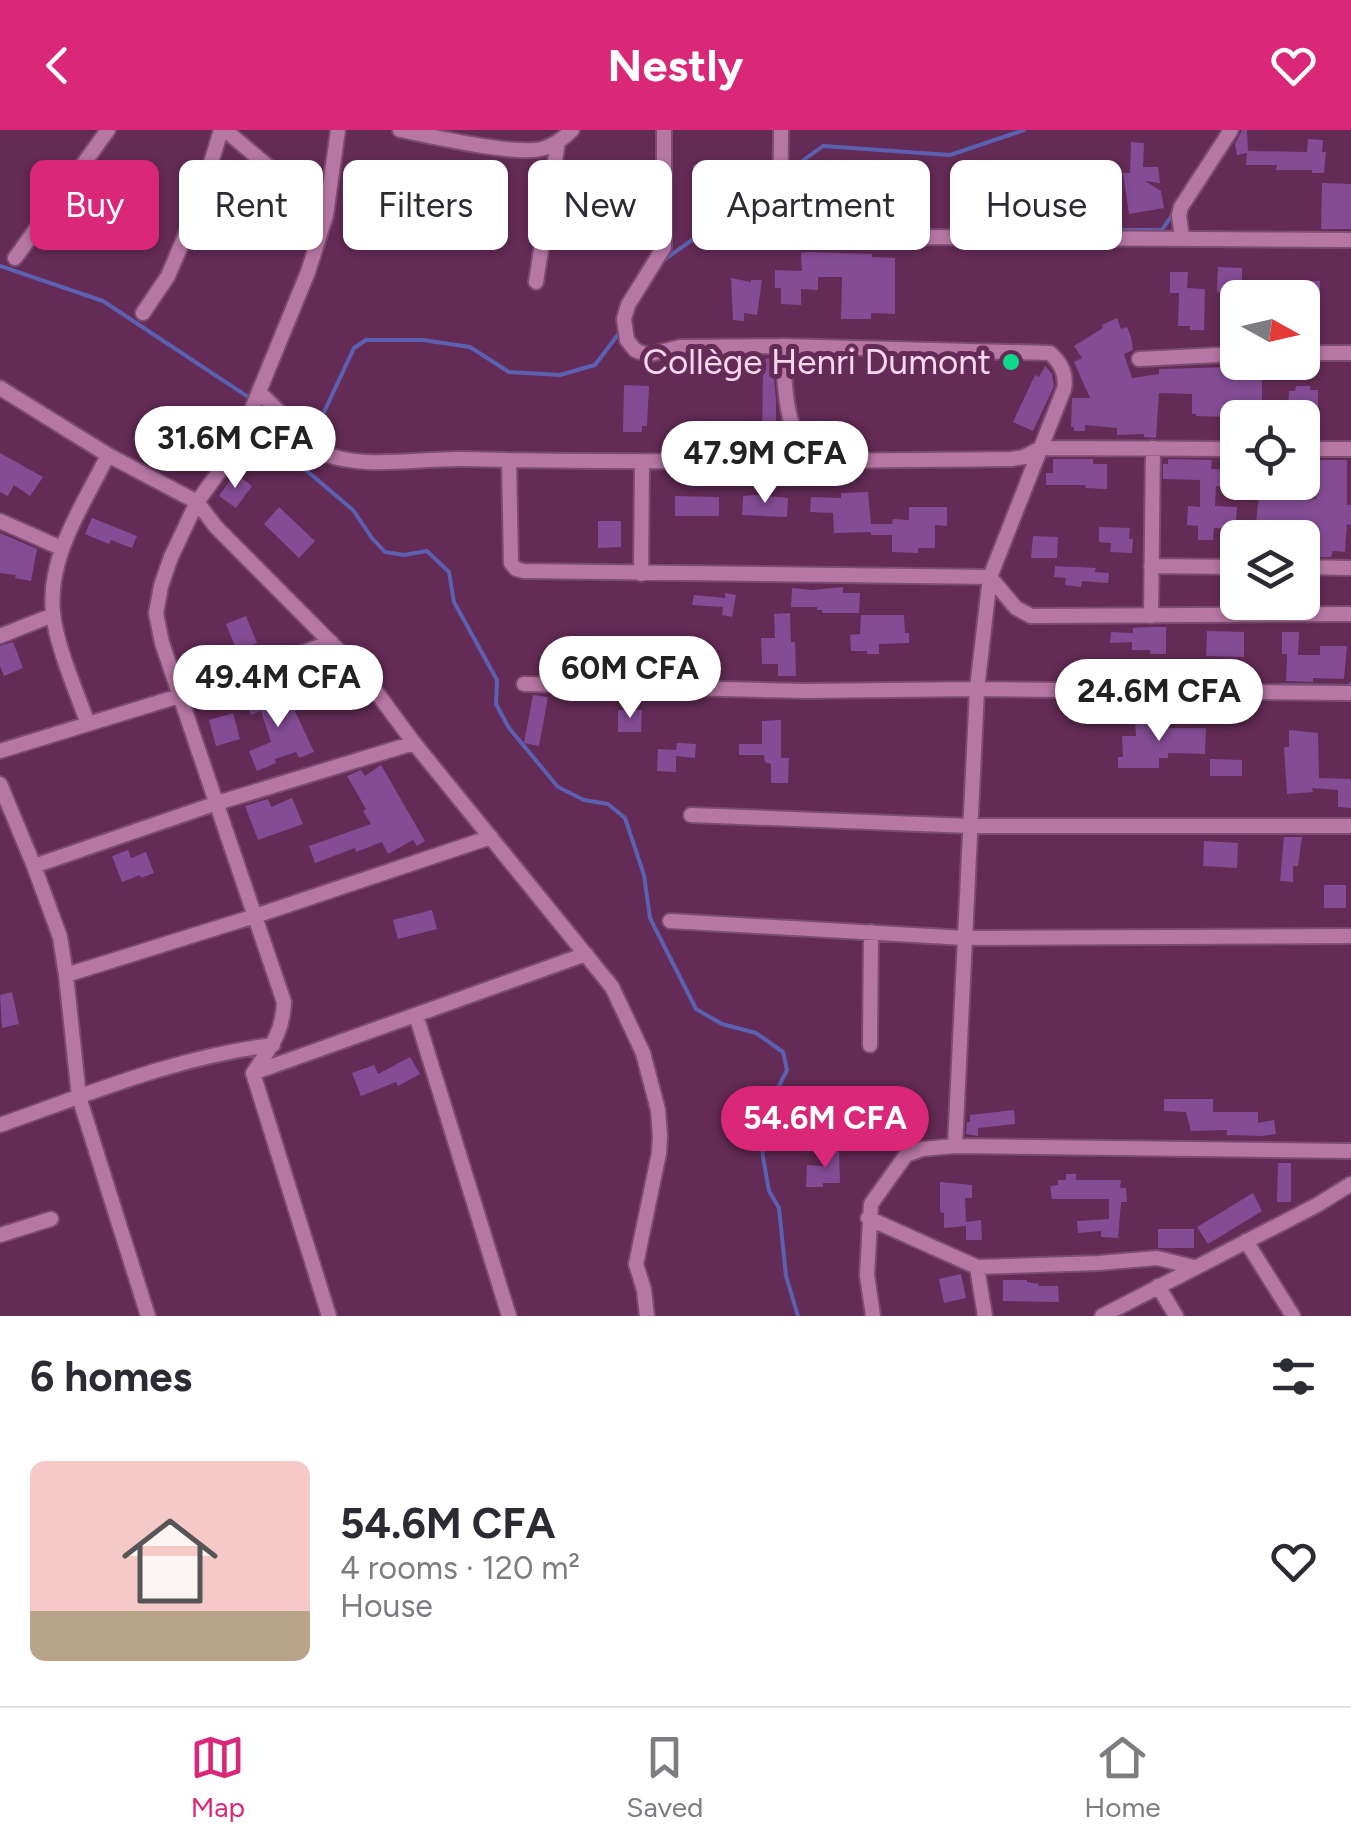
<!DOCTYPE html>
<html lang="en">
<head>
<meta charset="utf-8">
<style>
	:root { --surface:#fff; --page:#f7f7f7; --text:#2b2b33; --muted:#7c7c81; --line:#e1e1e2; --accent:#db2777 }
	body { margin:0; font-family:Figtree,sans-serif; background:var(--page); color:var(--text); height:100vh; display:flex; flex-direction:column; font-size:38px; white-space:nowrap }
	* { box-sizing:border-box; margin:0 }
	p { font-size:32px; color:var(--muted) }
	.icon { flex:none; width:55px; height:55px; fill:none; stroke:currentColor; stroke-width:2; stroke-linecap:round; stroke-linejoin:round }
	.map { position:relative; height:1186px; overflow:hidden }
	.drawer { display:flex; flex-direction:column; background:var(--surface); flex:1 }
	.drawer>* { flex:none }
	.top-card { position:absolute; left:30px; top:30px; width:1292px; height:90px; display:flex; gap:20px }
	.needle { width:65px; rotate:98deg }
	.tools { position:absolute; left:1220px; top:150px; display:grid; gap:20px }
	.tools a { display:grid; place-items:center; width:100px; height:100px; border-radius:15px; background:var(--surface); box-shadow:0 2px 8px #0004; font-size:50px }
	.price { position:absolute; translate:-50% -85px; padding:0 22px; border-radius:35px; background:#fff; color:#222; font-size:32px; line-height:65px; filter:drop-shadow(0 2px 5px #0008) }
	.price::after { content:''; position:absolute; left:50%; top:60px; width:30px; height:22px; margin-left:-15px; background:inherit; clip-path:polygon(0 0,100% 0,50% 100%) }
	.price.on { background:var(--accent); color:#fff }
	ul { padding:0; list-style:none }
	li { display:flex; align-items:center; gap:30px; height:250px; padding:0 30px }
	li span { display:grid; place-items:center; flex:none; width:280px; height:200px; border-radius:15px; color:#555 }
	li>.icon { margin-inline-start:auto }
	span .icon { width:120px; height:120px; fill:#fffc; stroke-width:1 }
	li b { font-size:42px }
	h2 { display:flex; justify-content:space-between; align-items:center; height:120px; padding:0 30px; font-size:42px }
	.tag { padding:0 35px; border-radius:15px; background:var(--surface); box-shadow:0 2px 8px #0004; font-size:35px; line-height:90px }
	.tag.on { background:var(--accent); color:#fff }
	header { display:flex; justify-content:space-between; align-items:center; height:130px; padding:0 30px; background:var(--accent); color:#fff; font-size:45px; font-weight:700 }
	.tab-bar { display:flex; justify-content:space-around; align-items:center; height:140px; border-top:2px solid var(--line); background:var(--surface); font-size:28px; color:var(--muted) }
	.tab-bar a { display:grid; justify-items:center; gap:5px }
	.tab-bar .on { color:var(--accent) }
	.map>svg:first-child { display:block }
</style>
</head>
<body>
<header><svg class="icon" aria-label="back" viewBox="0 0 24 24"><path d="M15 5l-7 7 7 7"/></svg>Nestly<svg class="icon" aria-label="heart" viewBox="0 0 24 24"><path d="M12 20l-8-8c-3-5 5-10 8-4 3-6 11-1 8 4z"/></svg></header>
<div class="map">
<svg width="1351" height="1186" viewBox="0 0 1351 1186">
	<rect width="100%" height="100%" fill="#632b55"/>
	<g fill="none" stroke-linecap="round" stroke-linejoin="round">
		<path stroke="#5b60b1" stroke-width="4" d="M787,42L823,16L950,25L1024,0
			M1120,100H1162L1174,82
			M661,132L775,51
			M0,136L103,171L262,276L273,286L300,335L353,380L372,408L385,422L404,425L427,421L449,442L454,472L497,550L496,574L509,598L558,657L584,670L608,674L625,688L644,745L650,788L696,879L722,894L756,903L783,922L787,940L772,970L761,1003L763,1027L769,1061L779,1078L786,1146L798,1186
			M311,310L354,218L366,210H423L470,217L509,242L560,245L595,235L620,202
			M1282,555L1349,556L1351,554"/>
	</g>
	<path fill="#844c95" d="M1242,0H1247L1248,21L1307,22L1308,9L1323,10L1322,22H1326L1324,43H1312V40H1276L1277,35H1246L1247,23L1237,25L1235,14Z
		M1131,12L1144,13L1143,37H1158L1160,53L1145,51L1161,61L1164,78L1129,84L1123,43H1130Z
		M712,32H722V54L694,55L693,35L712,34Z
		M1322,53L1351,54V99H1321Z
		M808,122L872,124V127L895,128V184L871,183V189H841L842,147H818V160L801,159V175L781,174V158H775V140L802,141L801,123Z
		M1218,137L1242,138V162H1217Z
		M1170,142H1188L1187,158L1205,159L1204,200H1190V196H1178L1179,163H1170Z
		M731,148L751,152V150H762L757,185L744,183V191L733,190Z
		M1302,151H1320V162H1302L1301,166L1282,164V168H1263L1264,155L1302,154Z
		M1117,188L1121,199L1127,197L1131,207L1133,220L1124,224L1132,248L1159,244V239L1232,237V240H1262V272H1268V288L1196,286V284H1192V264L1159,263L1156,308L1144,307V304L1117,305V298L1085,295V301H1074V297H1071L1072,268H1090L1074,232L1082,228L1074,216L1103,198L1102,195Z
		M772,228L776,270V320H762L763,229Z
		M1045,236L1052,244L1054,256L1033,301L1013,292L1035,245L1039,247Z
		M624,255L649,256L647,296H642V302H623Z
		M1296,256H1310V260H1318V278L1288,279L1289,261H1295Z
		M0,323L43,347L30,366L14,355L8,366L0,362Z
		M1053,329H1093V334H1107V359L1085,358L1086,355H1046V343H1053Z
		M1168,329L1212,330L1211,339L1235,340L1234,357L1216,356L1215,376L1237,377L1236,391H1256L1259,367L1280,368V352H1297L1298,369H1316L1317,345H1304L1305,330H1347V375H1351V395L1347,394L1345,422L1333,421L1331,427H1317L1319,408H1248V400L1214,398L1213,410H1198V396L1187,395L1188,376L1200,377V350L1163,349V334H1168Z
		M235,343L252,356L236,378L219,366Z
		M868,362L871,394H892L893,389L909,390V377H947V396L935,395V418H918V423L892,422V405H871V402L834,403L833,383L810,382L811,367L841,368V363Z
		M754,365L788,368L787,387L742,385L743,366Z
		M675,366L719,367V386H675Z
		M279,377L315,411L299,428L264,394Z
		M92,388L137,406L132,418L111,410L109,414L85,404Z
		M598,391H621V417L598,418Z
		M1099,397L1130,398L1129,409H1133L1132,423L1110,422L1111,413L1099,412Z
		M0,403L37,419L31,451L15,448L16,445L0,443Z
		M1033,406L1058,407L1057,428H1031Z
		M1055,436L1096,438L1095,442L1109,443L1108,453L1082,451L1081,457L1065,455L1066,448L1054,447Z
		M843,457V463H860L859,483H822V480H817V477H791L792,458L812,460Z
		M725,463L736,465L732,487L722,485L723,477L692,475L694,465L725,468Z
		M790,483L791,512H795L796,546H778V534H762L761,508H775L774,484Z
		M861,485H904L905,503H909V513L879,514V524H867V521H851L850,505L860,504Z
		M246,486L257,513L237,521L226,494Z
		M1150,497H1166V524H1150V520H1132V512L1110,513L1111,502L1133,503V498Z
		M1207,501L1244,502V527L1206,526Z
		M1282,502H1299L1298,525H1320V516H1347L1344,549L1313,548V552L1286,551L1287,524H1282Z
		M13,512L23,538L4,546L0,536V516Z
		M261,560L267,574L287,564L314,622L299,628L296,622L275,629L276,633L257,641L249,621L271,612L261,581L251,585L243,567Z
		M533,565L548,567L539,616L524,613Z
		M618,580H642L641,602H618Z
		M233,583L240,609L216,616L209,590Z
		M781,590V628H789L788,653H771V634L765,632L764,625H739V614H762V591Z
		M1135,592L1167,593L1168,598H1206L1205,624L1168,623V628H1159V638H1118V627H1123L1122,606H1136Z
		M1289,600L1318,603L1319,648L1351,649V678L1338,677V660L1312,658L1313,662L1287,664L1284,617H1289Z
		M677,613L696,614L695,628L676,626V642L657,641L658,619L676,620Z
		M1210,629L1242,630V646H1210Z
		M381,635L425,711L417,716L413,710L388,724L382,712L356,722L355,718L315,733L309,716L371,694L363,681L366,679L347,646L361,640L365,646Z
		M292,668L303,694L258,710L245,676L268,669L271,677Z
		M1284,707H1302L1298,736H1293V752L1280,751Z
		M1204,711L1238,713L1237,738L1203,736Z
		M128,720L131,728L146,722L154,743L141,748L140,745L122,752L112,726Z
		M1324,755H1346V778H1324Z
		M432,780L437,799L398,809L393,790Z
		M12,862L19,894L2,898L0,865Z
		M410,927L420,944L398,956L396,952L361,966L352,943L374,935L378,944Z
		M1164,969H1213V982H1258V993L1274,990L1276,1004L1263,1006L1227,1005V1000L1191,1001L1186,982L1164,981Z
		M1014,980L1015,994L978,998V1006L966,1004L967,992H970V985Z
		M825,1019L839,1020L840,1053H823V1057H806L807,1035L824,1036Z
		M1278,1033H1291V1072H1277Z
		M1066,1044H1076V1050H1121L1120,1058H1126L1127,1072H1121L1118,1108L1101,1107V1101L1078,1103L1077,1091L1109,1089V1069H1052L1050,1056L1058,1055V1050H1066Z
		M940,1052L972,1055V1068H965L966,1092L981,1090L982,1110H966V1096L944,1098V1083L940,1082Z
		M1253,1063L1262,1081L1208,1114L1197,1097Z
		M1158,1099H1194V1118H1158Z
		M961,1144L966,1168L944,1173L939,1149Z
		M1003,1150H1027V1152L1039,1154L1038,1156H1058L1059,1172L1003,1171Z"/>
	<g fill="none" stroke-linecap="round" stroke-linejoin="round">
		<defs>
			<path id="minor" d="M225,0L326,85
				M400,0C431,6 519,27 545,18C556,14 564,8 572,0
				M664,0V117L628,175L624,189L627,210L635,220L647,225L680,217L782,216L1050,223C1061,233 1067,245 1064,259L990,447L977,559L955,1016
				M781,0L780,100L785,106L1351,110
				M1182,109L1179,85L1181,77L1231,0
				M15,128L108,0
				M536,152L558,12
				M143,183L168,146L199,73L221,0
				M782,216C784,237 785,282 794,299C802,313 818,322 832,331
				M1302,223H1351
				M1139,229L1238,224
				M0,258L108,325L197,372L216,397L366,548L414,613L612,857L643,923L658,980L660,1006L659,1023L636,1134L644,1160L647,1186
				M260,263L319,321C358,341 419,328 462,329C645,333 828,331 1011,329L1024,327L1041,318L1238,319
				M1302,319H1351
				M509,330L511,433L516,439L524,441L990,447L1016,478L1031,486L1351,484
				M0,391L61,418
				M1151,436L1238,437
				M1302,437L1351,438
				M641,444L642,332
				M1151,486L1153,318
				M0,506L53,485
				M524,554L806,561L977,559L1351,563
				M88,594C77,563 56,515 53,483C47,426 84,374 108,325
				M0,621L225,552L331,512
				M0,654L34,736L60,807L66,845L79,967L148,1186
				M691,685L970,696H1351
				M34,736L217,673L414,613
				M670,791L965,808L1351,806
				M66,845L255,786L491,707
				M416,885L509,1186
				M870,915L871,802
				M253,943C270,918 283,903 284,872L162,513L156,483L161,456L171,427L197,372L219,342L242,303L308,142L326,85L338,0
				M253,943L586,824
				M253,943L329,1186
				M0,995C88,964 179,926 273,915
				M868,1088L977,1137L1099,1133L1157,1128L1194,1137
				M0,1105L51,1089
				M1246,1111L1293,1186
				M977,1137L985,1186
				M1158,1156L1176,1186
				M873,1186L867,1145L871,1074L906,1025L922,1019L955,1016L1351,1021
				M1102,1186L1317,1075L1351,1054"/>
		</defs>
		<use href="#minor" stroke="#7c4b70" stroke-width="18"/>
		<use href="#minor" stroke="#b777a4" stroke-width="14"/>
	</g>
	<circle fill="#0ed98a" stroke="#632b55" stroke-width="4" cx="1011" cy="232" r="10"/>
	<g text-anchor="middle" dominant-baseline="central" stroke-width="10" stroke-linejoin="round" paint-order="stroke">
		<g font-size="35" fill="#fbd8ef" stroke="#632b55" text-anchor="end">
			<text x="991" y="232">Collège Henri Dumont</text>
		</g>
	</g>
</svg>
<div class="tools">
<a><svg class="needle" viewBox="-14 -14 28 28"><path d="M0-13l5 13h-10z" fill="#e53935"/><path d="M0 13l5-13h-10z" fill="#7c7c81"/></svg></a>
<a><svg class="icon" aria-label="locate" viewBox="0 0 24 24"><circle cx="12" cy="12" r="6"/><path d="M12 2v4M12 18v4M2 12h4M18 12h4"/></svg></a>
<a><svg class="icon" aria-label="layers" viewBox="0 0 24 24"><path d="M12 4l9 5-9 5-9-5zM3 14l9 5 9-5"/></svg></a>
</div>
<b class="price" style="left:235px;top:361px">31.6M CFA</b>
<b class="price" style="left:765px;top:376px">47.9M CFA</b>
<b class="price" style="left:630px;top:591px">60M CFA</b>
<b class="price" style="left:278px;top:600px">49.4M CFA</b>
<b class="price" style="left:1159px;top:614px">24.6M CFA</b>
<b class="price on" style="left:825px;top:1041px">54.6M CFA</b>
<div class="top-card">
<a class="tag on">Buy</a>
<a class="tag">Rent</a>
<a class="tag">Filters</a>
<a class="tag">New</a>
<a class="tag">Apartment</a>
<a class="tag">House</a>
</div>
</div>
<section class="drawer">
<h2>6 homes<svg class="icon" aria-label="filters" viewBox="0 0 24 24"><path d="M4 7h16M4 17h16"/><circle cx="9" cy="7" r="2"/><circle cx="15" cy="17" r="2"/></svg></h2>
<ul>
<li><span style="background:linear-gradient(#f6c9c9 75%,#b9a48a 0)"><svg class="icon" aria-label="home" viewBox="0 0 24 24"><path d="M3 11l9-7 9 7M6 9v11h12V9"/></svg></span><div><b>54.6M CFA</b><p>4 rooms · 120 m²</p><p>House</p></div><svg class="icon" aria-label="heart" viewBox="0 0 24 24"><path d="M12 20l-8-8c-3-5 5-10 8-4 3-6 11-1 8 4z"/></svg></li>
</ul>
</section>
<nav class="tab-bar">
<a class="on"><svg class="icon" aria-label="map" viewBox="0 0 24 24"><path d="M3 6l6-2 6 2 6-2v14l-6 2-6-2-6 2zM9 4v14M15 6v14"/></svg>Map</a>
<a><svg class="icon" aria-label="saved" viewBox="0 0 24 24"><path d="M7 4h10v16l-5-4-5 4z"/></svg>Saved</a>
<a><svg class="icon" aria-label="home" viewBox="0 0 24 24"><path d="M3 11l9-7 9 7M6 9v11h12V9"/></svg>Home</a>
</nav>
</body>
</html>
